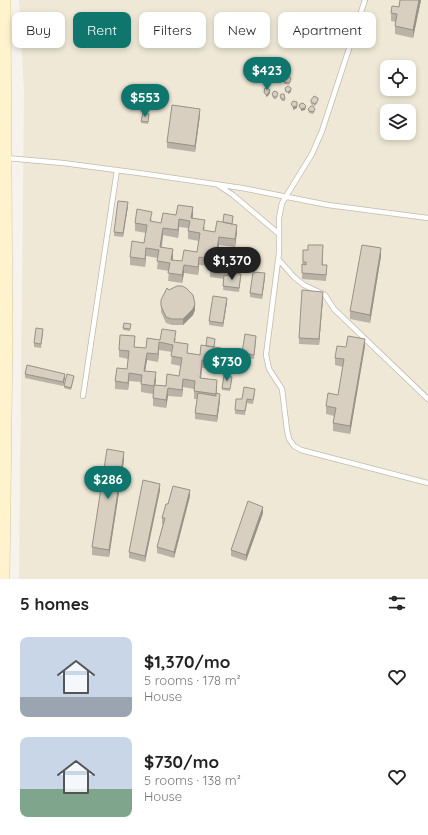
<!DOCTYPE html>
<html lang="en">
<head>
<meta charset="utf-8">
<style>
	:root { --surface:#fff; --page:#f2f2f2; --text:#222; --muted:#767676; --accent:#0f766e }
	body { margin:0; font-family:Quicksand,sans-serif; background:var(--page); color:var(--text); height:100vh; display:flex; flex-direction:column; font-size:15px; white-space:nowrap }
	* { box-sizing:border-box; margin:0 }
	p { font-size:13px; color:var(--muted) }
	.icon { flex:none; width:22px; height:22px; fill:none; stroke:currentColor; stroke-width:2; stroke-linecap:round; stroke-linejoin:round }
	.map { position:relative; height:579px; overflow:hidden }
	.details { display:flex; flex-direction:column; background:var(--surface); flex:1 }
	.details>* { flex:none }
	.hud { position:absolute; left:12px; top:12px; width:404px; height:36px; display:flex; gap:8px }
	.tools { position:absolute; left:380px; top:60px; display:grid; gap:8px }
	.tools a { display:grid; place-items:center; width:36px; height:36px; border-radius:8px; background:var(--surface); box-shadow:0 2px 6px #0003; font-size:20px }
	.price { position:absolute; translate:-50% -34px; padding:0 9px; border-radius:14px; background:var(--accent); color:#fff; font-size:13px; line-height:26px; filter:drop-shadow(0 1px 2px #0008) }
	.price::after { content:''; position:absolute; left:50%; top:24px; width:12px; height:9px; margin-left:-6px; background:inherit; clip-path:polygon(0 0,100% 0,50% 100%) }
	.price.current { background:#222; color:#fff }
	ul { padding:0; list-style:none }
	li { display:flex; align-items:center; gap:12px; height:100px; padding:0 20px }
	li span { display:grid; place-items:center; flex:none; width:112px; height:80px; border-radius:8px; color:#555 }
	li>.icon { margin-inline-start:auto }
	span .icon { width:48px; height:48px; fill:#fffc; stroke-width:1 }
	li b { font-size:17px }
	h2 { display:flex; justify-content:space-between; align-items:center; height:48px; padding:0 20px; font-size:17px }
	.pill { padding:0 14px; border-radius:8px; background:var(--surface); box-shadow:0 2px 6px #0003; font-size:14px; line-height:36px }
	.pill.current { background:var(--accent); color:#fff }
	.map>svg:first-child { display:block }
</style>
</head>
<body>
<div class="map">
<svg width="428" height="579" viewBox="0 0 428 579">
	<rect width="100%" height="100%" fill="#f6f3ec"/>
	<path fill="#efe8d6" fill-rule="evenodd" d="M19,0H428V579H19L24,92ZM387,67H409V89H387ZM387,111H409V133H387Z"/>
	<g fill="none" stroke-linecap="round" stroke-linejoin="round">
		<defs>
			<path id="service" d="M365,0L322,131L312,154L282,203L279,218V253L266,355L269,369L282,389L287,430L289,439L294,446L301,450L428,483
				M6,158L63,163L146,174L242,188L328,205L428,218
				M218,185L233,195L279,234
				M279,260L294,277L304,285L325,295L334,309L428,399
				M83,396L117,170"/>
			<path id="secondary" d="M3,579L6,341L4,0"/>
		</defs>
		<use href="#service" stroke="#c2bbae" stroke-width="6"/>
		<use href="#secondary" stroke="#d6c79b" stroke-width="14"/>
		<use href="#service" stroke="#fff" stroke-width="4.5"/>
		<use href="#secondary" stroke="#fff3cd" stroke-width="13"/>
	</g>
	<path fill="#bab2a6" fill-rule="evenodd" d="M400,0H421L413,38L395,34V26L396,22L391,21V13L399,7Z
		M273,73L271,77L269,78L266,76V74Z
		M275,76L282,77L280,81H278L275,78Z
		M283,80L291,81L289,85L284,84Z
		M272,94L278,96L276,99H274L272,96Z
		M280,96L285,99V101H282L280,98Z
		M311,100L318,102L315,106L311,104Z
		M308,109L315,111L313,114L309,113Z
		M200,115L195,152L167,148V142Z
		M149,116L148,124L141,123V121Z
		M128,206L123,237L114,236V232Z
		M176,215H193V218L205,227L204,230L215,232L223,222L233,218L232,224L237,232L235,247L219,245L217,254L232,264L231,273L241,278L239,292L223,290L224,279L210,277V266L199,265L198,275L184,273L182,283L168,281L169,271L157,269L158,258L146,256L145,267L130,265V257L144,243L146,233L135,231V223L152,219L151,221L161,223ZM179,227L188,228V239L199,241L197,252L182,261L173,260V257L162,247L163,235L178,238Z
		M303,250L323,251V265L327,271L326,281L302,279Z
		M381,256L370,323L350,319V311Z
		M265,277L262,299L250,297V293Z
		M169,290L195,310L193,315L183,325H172L166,323L161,312V300Z
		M323,298L319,345L299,344V338Z
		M227,302L223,327L209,325V321Z
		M131,326L130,331L123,330V328Z
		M43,333L41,348L34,347V343Z
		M176,338L175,342L188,353L200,355L206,346L215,341L214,347L221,356L220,370L202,368L201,378L217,388V393L220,400L217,422L195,419V413L197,399H194V389L183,387L182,397L168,396L166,408L153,406V394L141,392V382L129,381L128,390L115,389V381L127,369L128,359L119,357V350L135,344L134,347L146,348L160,340ZM159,350L172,352L171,364L181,366L179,376L166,386L155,385L156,380L145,371L147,360L158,362Z
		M256,340L254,359L242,357V353Z
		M365,346L350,434L333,431V423L334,416L326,414V406L338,395L343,367L335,365V358L346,347Z
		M25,374L65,378L63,386L25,378Z
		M74,378L71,390L64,388V386Z
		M232,379L230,391L222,390V388Z
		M255,393L253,404L247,403L245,415L235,414V410Z
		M124,460L109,557L92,555V547Z
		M160,490L145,562L129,558V552Z
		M190,496L174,558L157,553V547L163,524H162V518L168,504Z
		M263,513L246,561L231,556V550Z"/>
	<path fill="#979187" d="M419,0H421L413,38V30Z
		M271,82L270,86L266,87V85Z
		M270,90V93L268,96L266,97V95Z
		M291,90V92L288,94V92Z
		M297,106V108L293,110V107Z
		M306,106L305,110L301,111V109Z
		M200,109V115L195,152V146Z
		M128,202V206L123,237V233Z
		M193,207V215L191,225V218Z
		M179,219V227L178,238V230Z
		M237,225V232L235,247V239Z
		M163,228V235L160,254V247Z
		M219,237V245L216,261V254Z
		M146,248V256L145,267V259Z
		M381,248V256L370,323V315Z
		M173,249V257L171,268V260Z
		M232,256V264L230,280V272Z
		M199,257V265L198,275V267Z
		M184,265V273L182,283V275Z
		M265,273V277L262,299V295Z
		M323,292V298L319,345V339Z
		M227,298V302L223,327V323Z
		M195,304V310L193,315L183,325V319Z
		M365,339V346L350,434V426Z
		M159,342V350L158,362V354Z
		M221,348V356L220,370V362Z
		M147,353V360L144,378V371Z
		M202,360V368L200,386V378Z
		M156,372V380L154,394V386Z
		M129,373V381L128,390V383Z
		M65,374V378L63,386V382Z
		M183,379V387L182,397V390Z
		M168,388V396L166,408V400Z
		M220,394V400L217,422V416Z
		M124,452V460L109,557V550Z
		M160,484V490L145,562V556Z
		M190,490V496L174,558V552Z
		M263,507V513L246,561V555Z"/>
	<path fill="#d8cfc1" stroke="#979187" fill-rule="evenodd" d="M400,0H419L413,30L395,26L397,14L391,13L392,6L399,7Z
		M269,69L273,71L271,75L269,76L266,74L267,70Z
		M277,72H279L282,75L280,79H278L275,76Z
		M286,76L290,77L291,79L289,83L284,82L283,80Z
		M269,79L271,82L270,84L266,85L264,82L265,80Z
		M288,86L291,88V90L288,92H286L285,88Z
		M265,88L269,89L270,90L268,94L266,95L264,92Z
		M274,91L277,92L278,94L276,97H274L272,94Z
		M281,94H284L285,99H282L280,96Z
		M314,96L318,98V100L315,104L311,102V100Z
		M293,101L297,102V106L293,107L291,104Z
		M303,103L306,106L305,108L301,109L299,106L300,104Z
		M172,105L200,109L195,146L167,142Z
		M311,106H313L315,109L313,112L309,111L308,109Z
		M143,113L149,114L148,122L141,121Z
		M118,201L128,202L123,233L114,232Z
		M178,205L193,207L191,218L205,220L203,230L215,232L217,221L237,225L235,239L219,237L216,254L232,256L230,272L210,269L211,259L199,257L198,267L184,265L182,275L168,273L170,263L157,261L159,250L146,248L145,259L130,257L132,241L144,243L147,225L135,223L137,209L152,212L150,221L161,223L163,213L176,215ZM179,219L190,221L188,231L200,233L197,252L184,250L182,261L171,260L173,249L160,247L163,228L178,230Z
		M224,214L233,216L232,224L223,222Z
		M308,245H323L322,265H327L326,275L302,273V264L306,265V262H303V250H308Z
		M362,245L381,248L370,315L350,311Z
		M253,272L265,273L262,295L250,293Z
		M230,273L241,274L239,288L223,286L224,275L230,276Z
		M177,286H182L186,288L193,295L195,304L193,309L183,319H172L166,317L161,306V300L167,288L169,290Z
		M302,290L323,292L319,339L299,338Z
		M213,296L227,298L223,323L209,321Z
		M124,323L131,324L130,329L123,328Z
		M36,328L43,329L41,344L34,343Z
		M162,329L176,331L174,342L188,344L187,353L200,355L201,345L221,348L220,362L202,360L200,378L217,380L216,394L194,391L195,381L183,379L182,390L168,388L166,400L153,398L154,385L166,386L167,374L179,376L182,358L171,356L173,345L159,342L158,354L147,353L144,371L156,372L154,386L141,384L142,375L129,373L128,383L115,381L117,368L127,369L129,351L119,350L120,335L135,336L134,347L146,348L147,338L160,340Z
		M245,334L256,336L254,355L242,353Z
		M348,336L365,339L350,426L333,423L336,408L326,406L328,393L338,395L344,359L335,358L337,346L346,347Z
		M207,337L215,339L214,347L206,346Z
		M27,365L65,374L63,382L25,374Z
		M67,374L74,376L71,388L64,386Z
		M224,376L232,377L230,389L222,388Z
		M244,387L255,389L253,400L247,399L245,411L235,410L236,399H242Z
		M198,393L216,396V393L220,394L217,416L195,413Z
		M107,449L124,452L109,550L92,547Z
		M143,480L160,484L145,556L129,552Z
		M173,486L190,490L174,552L157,547L165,518H162L166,504H168Z
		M248,501L263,507L246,555L231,550Z"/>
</svg>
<div class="tools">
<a><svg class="icon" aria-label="locate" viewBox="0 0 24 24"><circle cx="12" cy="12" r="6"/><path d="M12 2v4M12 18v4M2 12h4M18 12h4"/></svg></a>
<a><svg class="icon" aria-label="layers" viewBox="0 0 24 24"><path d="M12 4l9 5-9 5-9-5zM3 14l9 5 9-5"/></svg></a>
</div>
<b class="price" style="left:267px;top:91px">$423</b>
<b class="price" style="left:145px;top:118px">$553</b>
<b class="price current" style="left:232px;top:281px">$1,370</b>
<b class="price" style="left:227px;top:382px">$730</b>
<b class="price" style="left:108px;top:500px">$286</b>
<div class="hud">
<a class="pill">Buy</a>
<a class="pill current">Rent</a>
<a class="pill">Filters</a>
<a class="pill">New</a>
<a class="pill">Apartment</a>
</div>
</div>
<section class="details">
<h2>5 homes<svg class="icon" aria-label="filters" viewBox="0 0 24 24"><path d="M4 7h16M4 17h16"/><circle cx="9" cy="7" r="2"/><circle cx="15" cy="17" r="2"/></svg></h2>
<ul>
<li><span style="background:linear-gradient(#c9d6e8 75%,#9aa5b1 0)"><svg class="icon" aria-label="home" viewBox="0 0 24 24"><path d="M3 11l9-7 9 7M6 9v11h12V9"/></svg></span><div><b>$1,370/mo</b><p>5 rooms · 178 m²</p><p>House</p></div><svg class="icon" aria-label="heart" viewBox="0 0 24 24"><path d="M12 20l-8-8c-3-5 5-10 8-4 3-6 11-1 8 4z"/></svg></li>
<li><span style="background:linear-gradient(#c9d6e8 65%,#7fa58c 0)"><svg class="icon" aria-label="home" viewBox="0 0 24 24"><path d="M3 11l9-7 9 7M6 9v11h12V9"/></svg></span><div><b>$730/mo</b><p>5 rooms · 138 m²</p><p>House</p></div><svg class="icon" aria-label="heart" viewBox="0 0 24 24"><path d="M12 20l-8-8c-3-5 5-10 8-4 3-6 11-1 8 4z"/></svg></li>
</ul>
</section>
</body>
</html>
